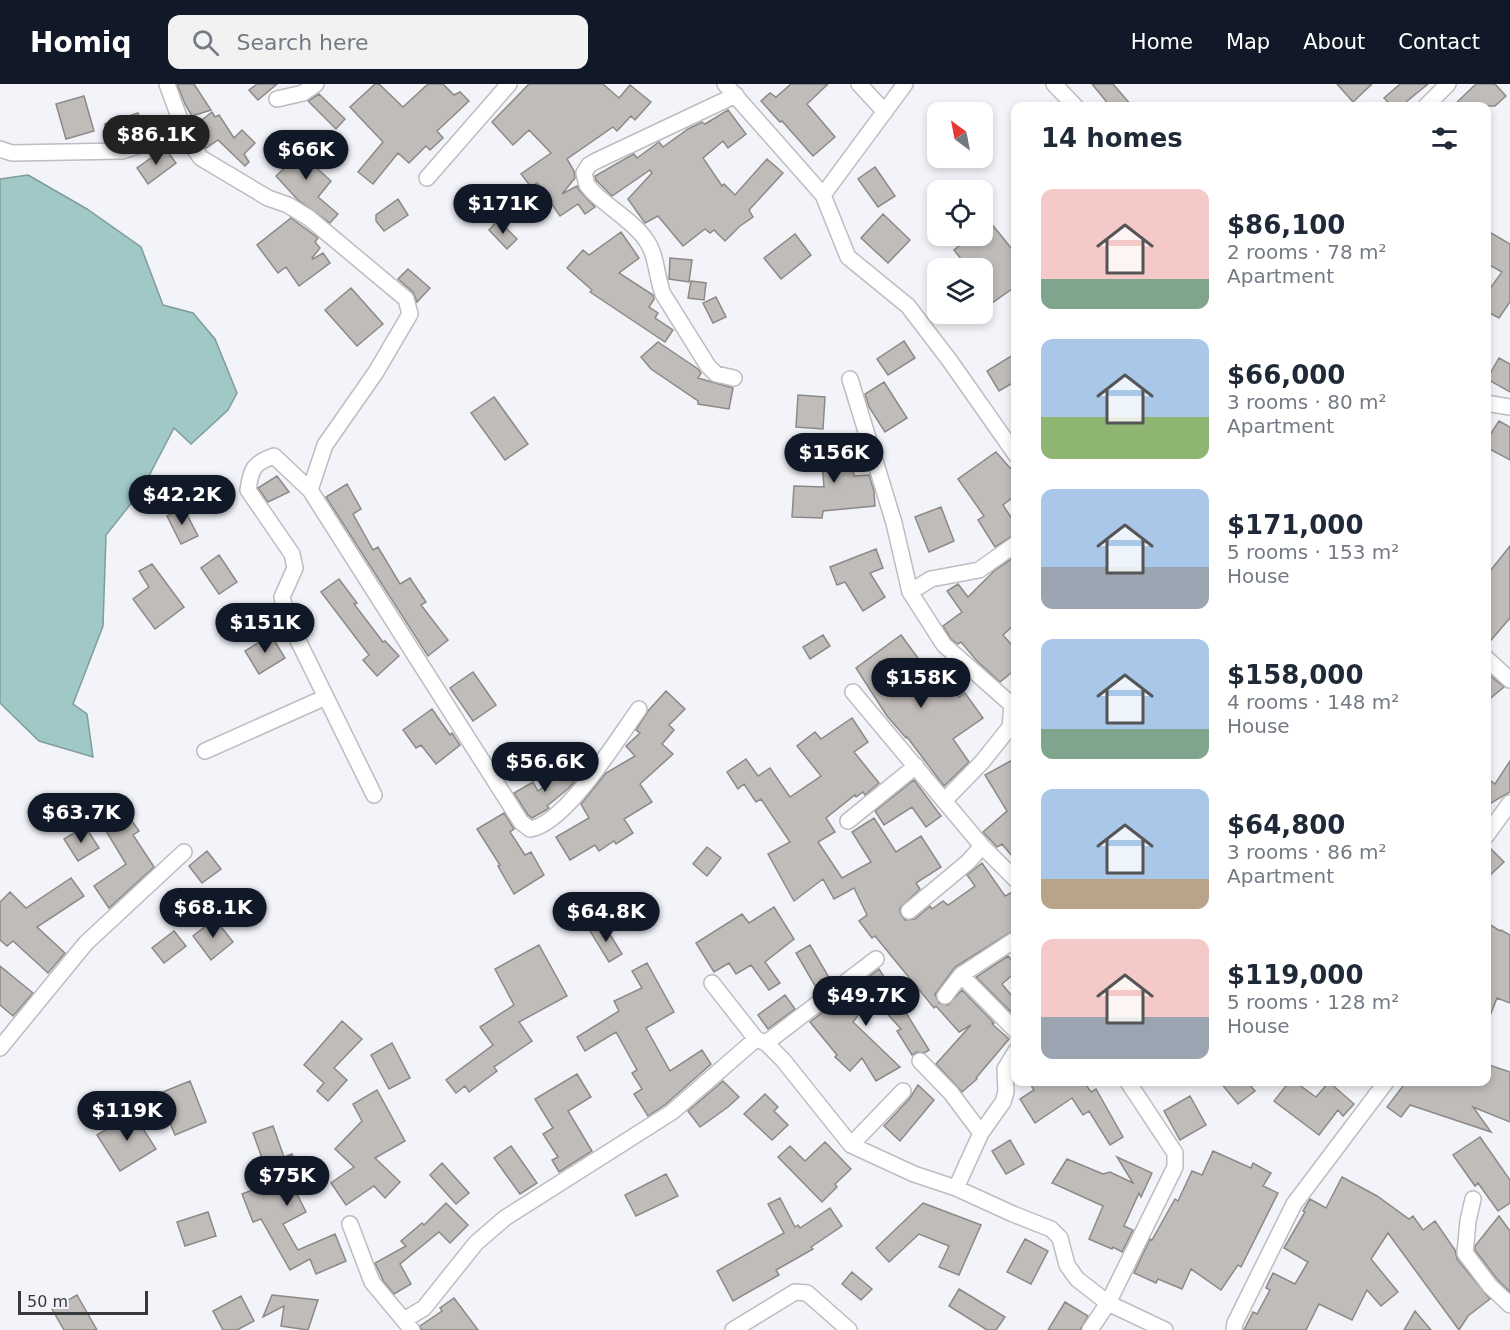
<!DOCTYPE html>
<html lang="en">
<head>
<meta charset="utf-8">
<style>
	:root { --surface:#fff; --page:#f2f2f3; --text:#1f2937; --muted:#747a83; --accent:#111827 }
	body { margin:0; font-family:"DejaVu Sans",sans-serif; background:var(--page); color:var(--text); height:100vh; display:flex; flex-direction:column; font-size:22px; white-space:nowrap }
	* { box-sizing:border-box; margin:0 }
	p { font-size:20px; color:var(--muted) }
	.icon { flex:none; width:33px; height:33px; fill:none; stroke:currentColor; stroke-width:2; stroke-linecap:round; stroke-linejoin:round }
	.map { position:relative; flex:1; overflow:hidden }
	.side { position:absolute; left:1011px; top:18px; width:480px; height:984px; display:flex; flex-direction:column; background:var(--surface); border-radius:12px; box-shadow:0 3px 9px #0003 }
	.side>* { flex:none }
	.needle { width:39px; rotate:328deg }
	.controls { position:absolute; left:927px; top:18px; display:grid; gap:12px }
	.controls a { display:grid; place-items:center; width:66px; height:66px; border-radius:12px; background:var(--surface); box-shadow:0 3px 9px #0003; font-size:30px }
	.scale { position:absolute; left:18px; bottom:15px; width:130px; box-sizing:border-box; padding-left:6px; border:3px solid #373839; border-top:0; font-size:16px; line-height:21px; white-space:nowrap; color:#373839; -webkit-text-stroke:4px #f3f4f9; paint-order:stroke }
	.price { position:absolute; translate:-50% -51px; padding:0 14px; border-radius:21px; background:var(--accent); color:#fff; font-size:20px; line-height:39px; filter:drop-shadow(0 2px 3px #0008) }
	.price::after { content:''; position:absolute; left:50%; top:36px; width:18px; height:14px; margin-left:-9px; background:inherit; clip-path:polygon(0 0,100% 0,50% 100%) }
	.price.selected { background:#222; color:#fff }
	ul { padding:0; list-style:none }
	li { display:flex; align-items:center; gap:18px; height:150px; padding:0 30px }
	li span { display:grid; place-items:center; flex:none; width:168px; height:120px; border-radius:12px; color:#555 }
	li>.icon { margin-inline-start:auto }
	span .icon { width:72px; height:72px; fill:#fffc; stroke-width:1 }
	li b { font-size:26px }
	h2 { display:flex; justify-content:space-between; align-items:center; height:72px; padding:0 30px; font-size:26px }
	header { display:flex; align-items:center; gap:36px; box-sizing:border-box; height:84px; padding:0 30px; background:var(--accent); color:#fff }
	header strong { font-size:28px }
	nav { display:flex; gap:33px; margin-inline-start:auto; font-size:21px }
	.search { width:420px; height:54px; background:var(--page); display:flex; align-items:center; gap:15px; box-sizing:border-box; padding:0 21px; border-radius:12px; color:var(--muted); font-size:22px }
	.map>svg:first-child { display:block }
</style>
</head>
<body>
<header>
<strong>Homiq</strong>
<div class="search"><svg class="icon" aria-label="search" viewBox="0 0 24 24"><circle cx="10" cy="10" r="6"/><path d="M15 15l6 6"/></svg>Search here</div>
<nav><a>Home</a><a>Map</a><a>About</a><a>Contact</a></nav>
</header>
<div class="map">
<svg width="1510" height="1246" viewBox="0 0 1510 1246">
	<rect width="100%" height="100%" fill="#f3f4f9"/>
	<path fill="#9fc8c7" stroke="#809d9c" stroke-width="1.5" d="M28,91L87,125L141,163L163,221L193,229L215,255L237,309L228,326L191,360L174,344L141,407L106,451L103,542L73,620L87,630L93,673L39,657L0,619V95Z"/>
	<path fill="#c0bcb9" stroke="#8d8987" stroke-width="1.5" d="M177,0H194L211,26L192,32L185,20Z
		M257,0H277L258,16L249,6Z
		M375,0H379L403,23L428,0H443L454,11L460,8L469,17L437,47L443,54L430,66L426,62L409,79L398,69L373,100L358,88L383,58L350,23Z
		M529,0H603L619,14L630,1L651,18L635,36L631,32L617,47L613,43L567,75L574,87L575,94L562,110L577,102L580,107L595,123L585,130L578,120L560,132L537,99L531,103L521,90L551,69L529,46L513,61L492,38Z
		M791,0H828L807,20L835,53L813,72L782,37L780,38L761,17L770,9L776,13Z
		M1092,0H1113L1132,22H1110Z
		M1337,0H1372L1353,18Z
		M1400,0H1428L1401,22H1392L1384,14Z
		M1476,0H1495L1506,12L1495,22H1453Z
		M319,10L345,35L336,45L308,17Z
		M84,12L94,47L66,55L56,20Z
		M728,26L746,50L728,64L723,57L703,74L722,102L724,100L735,111L767,75L783,89L749,126L753,133L740,142L725,157L714,146L710,149L705,145L683,162L658,132L645,139L628,115L652,89L650,86L612,112L596,96L595,92L630,72L634,70L637,74L659,58L663,63L688,45L702,38L705,40Z
		M212,28L215,33L219,31L234,54L242,46L255,59L244,70L249,78L245,82L218,56L206,64L196,50L194,47L199,43L197,40Z
		M138,29L144,49L119,57H111L105,40Z
		M297,55L312,77L310,78L331,97L318,113L338,130L330,139L298,116L276,92L292,77L284,64Z
		M165,64L176,79L148,100L137,84Z
		M875,83L895,112L878,123L858,95Z
		M398,115L408,131L384,147L376,137V131Z
		M982,128L1016,170V202L982,226V184H968L954,166L972,152H982Z
		M883,130L910,156L888,179L861,154Z
		M291,134L318,154L315,158L320,164L312,174L313,175L323,169L330,179L299,202L286,183L278,189L257,161Z
		M498,136L517,155L507,165L489,146Z
		M1486,146L1510,160V218L1499,234L1486,227V210L1502,188L1486,179Z
		M621,148L639,174L619,189L653,211L654,215L649,223L658,229L655,234L673,246L665,258L590,208L592,206L567,184L583,166L589,171Z
		M795,150L811,171L781,195L764,174Z
		M670,174L692,176L689,198L669,195Z
		M408,185L430,204L417,218L413,208L398,195Z
		M691,197L706,199L704,216L688,214Z
		M351,204L383,240L357,262L325,226Z
		M716,213L726,233L713,239L703,219Z
		M904,257L915,274L888,291L877,275Z
		M658,258L698,285L701,289L698,294L733,304L729,325L698,320V317L651,285L641,273Z
		M1016,269V297L999,307L987,287Z
		M1499,274L1510,280V308L1487,295Z
		M884,298L907,334L885,348L869,323L865,310Z
		M798,311L825,313L823,345L796,343Z
		M494,313L528,360L505,376L471,329Z
		M1499,337L1510,343V376L1486,363V357Z
		M850,352L854,392L869,391L874,407L875,422L823,427L822,434L792,433L794,402L824,403L820,355Z
		M996,368L1010,384L1016,381V411L1003,421L1016,441V450L995,463L978,436L984,432L958,395Z
		M277,392L289,408L268,418L258,404Z
		M347,400L361,425L353,430L373,466L378,463L400,500L410,494L426,518L421,521L448,556L428,572L326,413Z
		M183,423L198,452L181,460L167,432Z
		M941,423L954,457L929,468L915,433Z
		M1510,462V534L1486,562V492Z
		M876,465L883,484L870,489L885,513L863,527L845,498L837,501L830,483Z
		M219,471L237,498L219,510L201,484Z
		M1016,472V539L1003,551L1016,566V585L1000,598L977,577L961,558L958,560L951,555L943,542L962,528L947,507L958,500L968,513L994,487Z
		M152,480L184,523L155,545L133,515L149,503L139,487Z
		M339,495L357,519L354,520L383,558L385,557L399,572L377,592L363,576L369,571L321,508Z
		M271,551L285,574L259,590L245,567Z
		M823,551L830,562L810,575L803,563Z
		M901,551L918,574L898,588L915,609L944,590L959,613L965,609L983,634L953,655L969,678L944,702L907,653L906,654L887,632L856,584Z
		M473,588L496,621L473,637L450,604Z
		M1486,588L1504,603L1486,618Z
		M666,607L685,625L669,641L674,646L662,660L673,670L640,700L652,718L624,735L633,749L616,760L614,757L599,767L595,761L570,776L556,753L589,734L581,720L606,689L635,672L626,662L640,649L636,646L648,627Z
		M432,625L450,651L452,649L460,661L436,680L421,661L416,664L403,646Z
		M852,634L868,658L854,668L879,699L865,711L863,708L856,713L855,711L826,734L835,748L818,758L842,794L871,778L852,748L874,734L896,768L921,752L941,783L916,799L920,805L900,824V829L905,836L915,835L930,822L932,825L943,817L948,821L975,802L967,791L982,779L1005,812L1016,806V845L955,883L935,910L939,919L948,921L962,906L994,939L992,940L1009,955L976,994L977,995L962,1008L936,980L971,941L959,948L936,922L934,924L875,852L872,854L859,837L867,831L854,804L834,815L823,795L794,817L768,770L790,758L761,715L756,718L744,700L738,705L727,688L746,675L758,692L770,684L790,713L821,692L797,662L815,648L821,655Z
		M1016,674V777L1002,760L997,763L983,748L1007,727L985,691Z
		M1510,677V708L1486,722V693L1495,700Z
		M572,681L579,692L569,704L547,722L549,724L546,726L532,734L528,731L514,709L533,698L538,707Z
		M914,696L941,732L926,743L912,723L884,741L875,727Z
		M504,729L514,745L510,748L525,771L531,768L544,791L514,810L498,782L500,781L477,745Z
		M128,731L139,747L133,751L154,783L109,824L94,802L126,780L106,747Z
		M85,742L99,764L78,777L64,755Z
		M1487,761L1504,778L1486,795V762Z
		M707,763L721,774L707,792L693,780Z
		M207,767L221,785L202,799L189,782Z
		M71,794L84,812L37,843L65,869L48,889L13,857L7,862L0,856V818L10,808L26,824Z
		M774,823L794,855L765,878L780,899L769,906L751,881L736,890L729,879L714,888L696,859L742,830L749,839Z
		M215,835L233,858L211,876L193,852Z
		M1486,838L1500,847L1501,846L1510,851V919L1497,914L1488,937Z
		M603,839L622,870L609,878L590,847Z
		M174,847L186,862L164,879L152,864Z
		M539,861L567,912L519,938L532,957L494,983L497,987L469,1008L465,1002L456,1009L446,996L493,961L480,943L514,921L495,885Z
		M810,861L831,897L818,907L796,869Z
		M1008,872L1016,880V888L1002,900L1016,917V922L1010,927L976,893Z
		M647,879L674,928L646,944L670,987L702,966L711,980L666,1020L648,1032L634,1010L642,1005L632,989L637,986L616,948L585,967L577,953L619,927L614,917L642,904L632,887Z
		M0,882L33,909L13,932L0,921Z
		M879,885L929,966L924,969L917,968L912,971L897,947L901,945L872,913L853,938L900,983L876,997L862,974L850,987L835,973L837,971L810,938Z
		M785,911L795,925L768,945L758,931Z
		M342,937L362,955L334,984L347,996L328,1017L317,1007L324,999L304,981Z
		M392,959L410,994L389,1005L371,971Z
		M1486,980L1510,988V1038L1473,1023L1491,1048L1410,1021L1401,1033L1387,1023L1406,998H1486Z
		M577,990L591,1013L568,1027L592,1067L559,1088L552,1076L558,1073L543,1050L553,1044L535,1015Z
		M190,997L206,1038L175,1051L158,1010Z
		M723,997L739,1013L728,1023L700,1043L688,1027Z
		M1029,998H1084L1091,1008L1096,1005L1123,1053L1110,1061L1089,1027L1083,1031L1072,1014L1035,1039L1020,1015L1034,1006Z
		M1220,998H1247L1255,1007L1238,1020Z
		M1289,998H1295L1316,1013L1329,998L1354,1020L1343,1032L1338,1026L1319,1051L1274,1017Z
		M918,1001L934,1016L900,1057L884,1042L910,1014Z
		M377,1006L405,1057L375,1074L400,1098L385,1114L374,1102L346,1121L331,1099L354,1083L335,1065L362,1037L353,1020Z
		M765,1010L778,1023L774,1027L788,1041L772,1056L744,1030Z
		M1190,1012L1206,1041L1180,1056L1164,1027Z
		M133,1029L156,1065L120,1087L97,1051Z
		M273,1042L284,1073L292,1070L305,1105L296,1108L306,1128L283,1140L298,1166L335,1150L346,1177L316,1190L310,1175L290,1186L261,1135L253,1138L242,1110L271,1099L253,1049Z
		M1480,1053L1510,1096V1119L1498,1127L1478,1099L1475,1102L1453,1071Z
		M1010,1056L1024,1080L1006,1090L992,1067Z
		M825,1058L851,1085L835,1100L837,1103L822,1118L778,1073L790,1062L805,1077Z
		M511,1062L537,1099L520,1110L494,1074Z
		M1213,1067L1251,1084L1253,1079L1271,1089L1263,1102L1278,1109L1241,1183L1238,1181L1221,1206L1191,1185L1182,1205L1158,1195L1156,1199L1134,1189L1150,1155L1152,1156L1175,1115L1178,1117L1192,1087L1202,1091Z
		M1117,1073L1152,1089L1141,1113L1139,1109L1124,1142L1133,1146L1122,1168L1113,1163L1112,1165L1089,1155L1103,1122L1052,1099L1067,1075L1103,1090L1110,1088L1133,1099Z
		M442,1079L469,1109L456,1120L430,1091Z
		M666,1090L678,1112L636,1132L625,1111Z
		M1342,1093L1377,1112L1409,1135L1413,1132L1423,1146L1435,1137L1455,1166L1457,1175L1490,1215L1468,1232L1459,1246L1388,1149L1371,1175L1398,1208L1381,1222L1367,1206L1352,1236L1319,1220L1306,1246H1244L1253,1228L1257,1230L1270,1206L1266,1204L1273,1189L1295,1200L1308,1178L1284,1164L1305,1128L1303,1127L1310,1115L1326,1124Z
		M780,1114L795,1143L798,1141L800,1144L830,1124L842,1142L811,1163L813,1165L776,1186L779,1191L733,1217L717,1187L784,1149L768,1120Z
		M446,1119L468,1141L450,1159L439,1148L400,1180L411,1200L394,1210L384,1198L375,1179L406,1162L401,1157L422,1139L424,1141Z
		M923,1119L981,1141L959,1191L939,1183L949,1162L919,1150L889,1178L876,1164Z
		M208,1128L216,1152L185,1162L177,1138Z
		M1499,1132L1510,1147V1208L1497,1195L1475,1166V1162Z
		M1025,1155L1048,1167L1031,1200L1007,1188Z
		M852,1188L872,1205L861,1216L842,1200Z
		M959,1205L1005,1233L996,1246H987L949,1222Z
		M77,1211L97,1246H64L52,1225Z
		M272,1211L318,1216L308,1246L281,1242L284,1222L263,1233Z
		M241,1212L254,1237L237,1246H223L213,1227Z
		M454,1214L478,1246H422L420,1242L442,1227L440,1224Z
		M1065,1218L1088,1232L1080,1246H1048Z
		M1415,1227L1431,1246H1404Z"/>
	<g fill="none" stroke-linecap="round" stroke-linejoin="round">
		<defs>
			<path id="street" d="M167,0L187,55L201,74L268,114L288,121L309,134L406,215L410,230L376,288L325,361L310,406L521,738L530,745C566,740 617,655 639,625
				M725,0L823,111
				M859,0L885,28
				M905,0L823,111L848,173L908,222L950,277L1016,371
				M1054,0L1075,22
				M277,15L303,9L316,0
				M1426,22L1448,0
				M0,65L12,69L122,67L184,47
				M427,94L509,0
				M734,294L716,290L708,282L663,210C656,192 657,171 646,156C635,139 608,123 593,108L587,101L584,89L589,81L596,77L736,11
				M850,295L894,439L910,508L944,561L1012,621L1010,643L982,678L944,717
				M1486,319L1510,323
				M310,406L274,372C254,379 251,384 248,406L292,470L295,484L282,513L288,536L374,711
				M910,508L931,495L979,486L1016,460
				M1486,574L1510,596
				M853,608L982,762L1016,796
				M205,667L326,613
				M848,737L916,682
				M1486,752L1510,719
				M909,827L968,778L982,762
				M961,891L1016,947
				M712,899L756,955L766,959L783,976L851,1061L914,1090L956,1104L1013,1130L1051,1145L1060,1154L1067,1181L1077,1195L1108,1219L1165,1246
				M945,912L961,891L1016,855
				M766,959L876,875
				M0,964L86,859L184,768
				M920,977L951,1009L981,1049
				M851,1061L903,1007
				M956,1104L981,1049L1003,1018L1006,1008L1005,985L1016,967
				M1473,1115L1468,1137L1465,1169L1490,1202L1510,1221
				M350,1140L372,1198L412,1246
				M404,1236L424,1224L476,1159L505,1134L672,1028L756,955
				M733,1246L795,1208L807,1209L849,1246
				M1090,1246L1108,1219L1175,1083V1069L1128,998
				M1234,1246L1235,1239L1294,1120L1386,998"/>
		</defs>
		<use href="#street" stroke="#bcbdc1" stroke-width="18"/>
		<use href="#street" stroke="#fff" stroke-width="15"/>
	</g>
</svg>
<div class="controls">
<a><svg class="needle" viewBox="-14 -14 28 28"><path d="M0-13l5 13h-10z" fill="#e53935"/><path d="M0 13l5-13h-10z" fill="#747a83"/></svg></a>
<a><svg class="icon" aria-label="locate" viewBox="0 0 24 24"><circle cx="12" cy="12" r="6"/><path d="M12 2v4M12 18v4M2 12h4M18 12h4"/></svg></a>
<a><svg class="icon" aria-label="layers" viewBox="0 0 24 24"><path d="M12 4l9 5-9 5-9-5zM3 14l9 5 9-5"/></svg></a>
</div>
<div class="scale">50 m</div>
<b class="price selected" style="left:156px;top:82px">$86.1K</b>
<b class="price" style="left:306px;top:97px">$66K</b>
<b class="price" style="left:503px;top:151px">$171K</b>
<b class="price" style="left:834px;top:400px">$156K</b>
<b class="price" style="left:182px;top:442px">$42.2K</b>
<b class="price" style="left:265px;top:570px">$151K</b>
<b class="price" style="left:921px;top:625px">$158K</b>
<b class="price" style="left:545px;top:709px">$56.6K</b>
<b class="price" style="left:81px;top:760px">$63.7K</b>
<b class="price" style="left:213px;top:855px">$68.1K</b>
<b class="price" style="left:606px;top:859px">$64.8K</b>
<b class="price" style="left:866px;top:943px">$49.7K</b>
<b class="price" style="left:127px;top:1058px">$119K</b>
<b class="price" style="left:287px;top:1123px">$75K</b>
<section class="side">
<h2>14 homes<svg class="icon" aria-label="filters" viewBox="0 0 24 24"><path d="M4 7h16M4 17h16"/><circle cx="9" cy="7" r="2"/><circle cx="15" cy="17" r="2"/></svg></h2>
<ul>
<li><span style="background:linear-gradient(#f6c9c9 75%,#7fa58c 0)"><svg class="icon" aria-label="home" viewBox="0 0 24 24"><path d="M3 11l9-7 9 7M6 9v11h12V9"/></svg></span><div><b>$86,100</b><p>2 rooms · 78 m²</p><p>Apartment</p></div></li>
<li><span style="background:linear-gradient(#a9c7e8 65%,#8fb573 0)"><svg class="icon" aria-label="home" viewBox="0 0 24 24"><path d="M3 11l9-7 9 7M6 9v11h12V9"/></svg></span><div><b>$66,000</b><p>3 rooms · 80 m²</p><p>Apartment</p></div></li>
<li><span style="background:linear-gradient(#a9c7e8 65%,#9aa5b1 0)"><svg class="icon" aria-label="home" viewBox="0 0 24 24"><path d="M3 11l9-7 9 7M6 9v11h12V9"/></svg></span><div><b>$171,000</b><p>5 rooms · 153 m²</p><p>House</p></div></li>
<li><span style="background:linear-gradient(#a9c7e8 75%,#7fa58c 0)"><svg class="icon" aria-label="home" viewBox="0 0 24 24"><path d="M3 11l9-7 9 7M6 9v11h12V9"/></svg></span><div><b>$158,000</b><p>4 rooms · 148 m²</p><p>House</p></div></li>
<li><span style="background:linear-gradient(#a9c7e8 75%,#b9a48a 0)"><svg class="icon" aria-label="home" viewBox="0 0 24 24"><path d="M3 11l9-7 9 7M6 9v11h12V9"/></svg></span><div><b>$64,800</b><p>3 rooms · 86 m²</p><p>Apartment</p></div></li>
<li><span style="background:linear-gradient(#f6c9c9 65%,#9aa5b1 0)"><svg class="icon" aria-label="home" viewBox="0 0 24 24"><path d="M3 11l9-7 9 7M6 9v11h12V9"/></svg></span><div><b>$119,000</b><p>5 rooms · 128 m²</p><p>House</p></div></li>
</ul>
</section>
</div>
</body>
</html>
